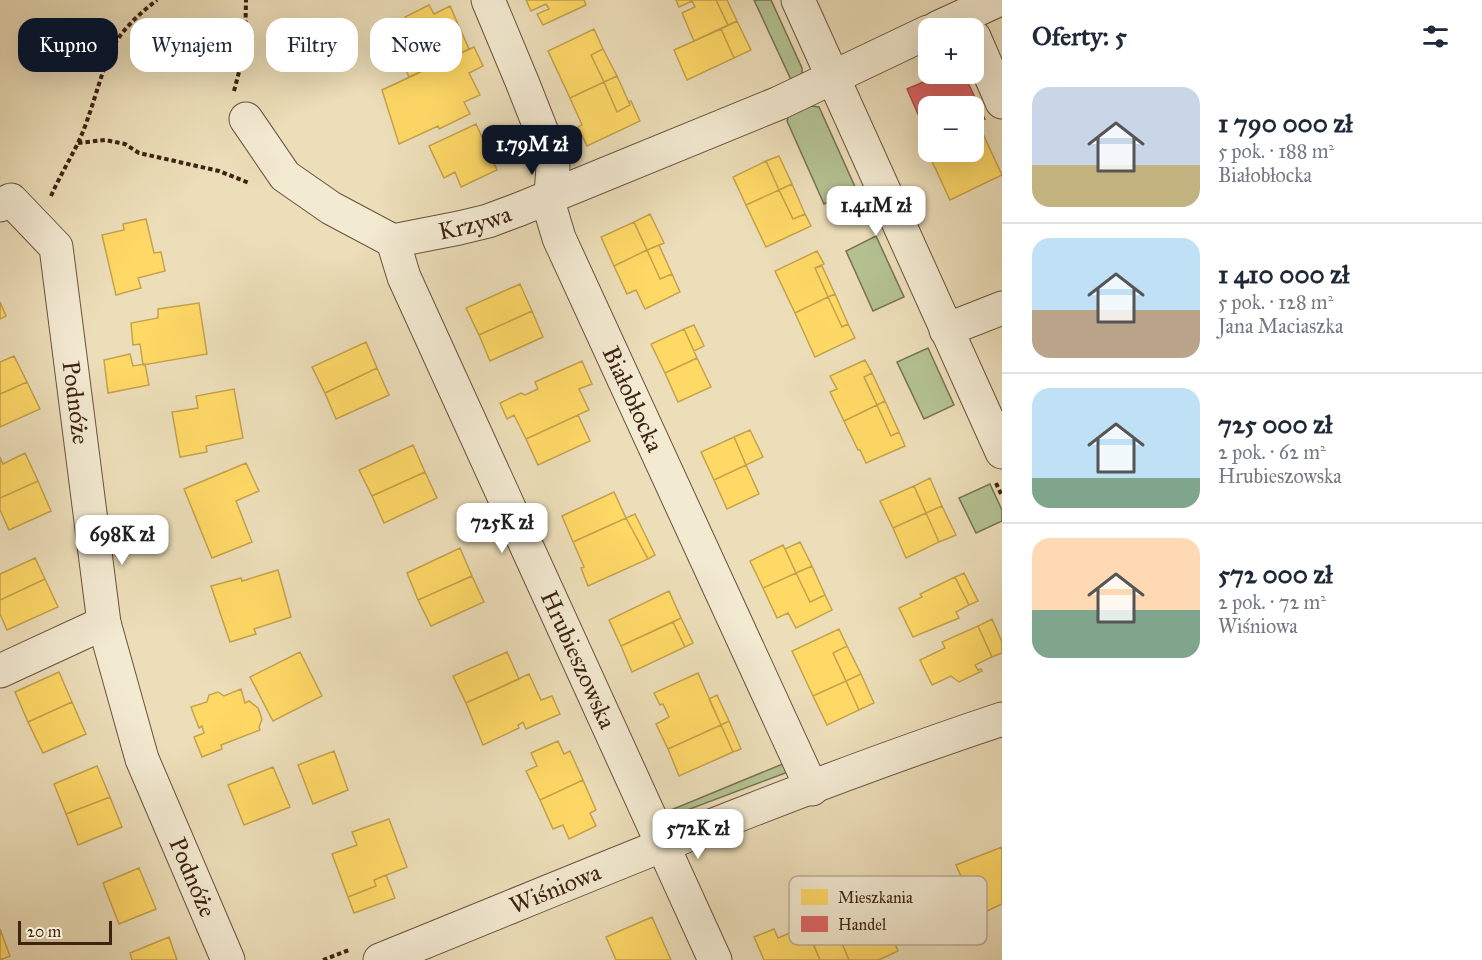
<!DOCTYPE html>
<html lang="pl">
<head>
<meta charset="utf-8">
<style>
	:root { --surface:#fff; --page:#f2f2f3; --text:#1f2937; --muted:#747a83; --line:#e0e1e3; --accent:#111827 }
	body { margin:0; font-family:"IM FELL Great Primer",serif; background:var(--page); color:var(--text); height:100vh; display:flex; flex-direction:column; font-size:22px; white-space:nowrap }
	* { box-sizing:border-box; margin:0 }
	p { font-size:20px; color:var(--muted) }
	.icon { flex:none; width:33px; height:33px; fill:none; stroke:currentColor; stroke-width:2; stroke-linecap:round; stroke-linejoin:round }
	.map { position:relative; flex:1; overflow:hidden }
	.drawer { display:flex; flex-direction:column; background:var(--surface); width:480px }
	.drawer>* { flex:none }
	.top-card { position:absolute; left:18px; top:18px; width:570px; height:54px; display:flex; gap:12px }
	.fabs { position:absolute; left:918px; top:18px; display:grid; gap:12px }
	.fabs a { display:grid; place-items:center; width:66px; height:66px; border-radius:12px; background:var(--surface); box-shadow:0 6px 24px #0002; font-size:30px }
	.scale { position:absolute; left:18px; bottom:15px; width:94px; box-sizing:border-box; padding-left:6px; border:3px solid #3d2311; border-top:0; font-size:16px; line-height:21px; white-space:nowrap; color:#3d2311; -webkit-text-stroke:4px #f3ead2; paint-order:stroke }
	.price { position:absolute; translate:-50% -51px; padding:0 14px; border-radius:12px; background:#fff; color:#222; font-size:20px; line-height:39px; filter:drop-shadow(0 2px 3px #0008) }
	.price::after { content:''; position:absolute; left:50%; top:36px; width:18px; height:14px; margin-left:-9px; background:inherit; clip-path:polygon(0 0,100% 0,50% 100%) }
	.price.on { background:var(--accent); color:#fff }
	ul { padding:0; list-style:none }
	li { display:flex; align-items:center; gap:18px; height:150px; padding:0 30px }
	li+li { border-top:2px solid var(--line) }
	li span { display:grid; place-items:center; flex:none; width:168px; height:120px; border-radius:18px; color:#555 }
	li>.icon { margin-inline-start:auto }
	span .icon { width:72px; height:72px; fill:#fffc; stroke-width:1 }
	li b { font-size:26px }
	h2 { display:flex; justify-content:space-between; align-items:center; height:72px; padding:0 30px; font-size:26px }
	.tag { padding:0 21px; border-radius:18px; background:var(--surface); box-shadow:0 6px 24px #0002; font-size:21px; line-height:54px }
	.tag.on { background:var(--accent); color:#fff }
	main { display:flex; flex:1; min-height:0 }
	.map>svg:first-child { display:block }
</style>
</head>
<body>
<main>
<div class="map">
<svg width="1002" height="960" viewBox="0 0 1002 960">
	<rect width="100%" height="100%" fill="#ecdeb9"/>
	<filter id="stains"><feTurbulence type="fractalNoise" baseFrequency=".00333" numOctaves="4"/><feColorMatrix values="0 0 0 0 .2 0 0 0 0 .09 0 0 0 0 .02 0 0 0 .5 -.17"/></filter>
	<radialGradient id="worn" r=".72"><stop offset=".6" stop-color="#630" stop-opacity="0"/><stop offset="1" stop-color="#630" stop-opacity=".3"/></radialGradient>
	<path fill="#b4c292" stroke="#787252" stroke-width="1.5" d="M754,0H771L802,68V73L793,84Z
		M812,106L819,107L856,189L824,204L787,121L789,115L804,107Z
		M876,236L904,297L873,311L846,251Z
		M928,348L954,405L924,419L897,362Z
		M990,484L1002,510V521L976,533L959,498Z
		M785,763L788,772L682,812L671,810Z"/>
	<path fill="#ffd966" stroke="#c5a24c" stroke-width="1.5" d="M526,0H584L586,5L543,25L537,14L549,9L546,4L531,11Z
		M676,0H716L728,25L694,41L682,13L695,7L692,1L679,7Z
		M716,0H727L737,21L728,25Z
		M429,5L434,14L450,6L469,49L435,65L416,24L410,27L405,17Z
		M737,21L751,50L734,58L721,29Z
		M594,29L603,49L591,55L604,82L570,98L548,51Z
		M721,29L734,58L687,80L674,50Z
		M474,47L483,66L469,73L480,95L464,102L470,114L439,129L438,126L399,144L382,90Z
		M427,49L435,65L409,77L402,61Z
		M603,49L617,76L604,82L591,55Z
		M617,76L630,105L617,112L604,82Z
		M604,82L617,112L630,105L629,102L631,101L640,121L587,146L578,127L582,125L570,98Z
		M977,121L1002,175L950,200L925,146L928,145V152H974V123Z
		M476,124L497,170L461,187L455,172L444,178L429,146Z
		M779,156L792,184L779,190L766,161Z
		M766,161L779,190L746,205L733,177Z
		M792,184L805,214L793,219L779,190Z
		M779,190L793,219L805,214L811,226L766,247L746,205Z
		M650,214L664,243L647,250L634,222Z
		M146,219L154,253L161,252L165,271L138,278L141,288L116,295L102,235L124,230L123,224Z
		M634,222L647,250L614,266L601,237Z
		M659,245L672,274L660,279L647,250Z
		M647,250L660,279L672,274L680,292L645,309L636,290L627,294L614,266Z
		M817,251L824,264L815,268L828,297L795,313L775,271Z
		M822,266L835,294L828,297L815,268Z
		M520,284L532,311L479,335L466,308Z
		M835,294L848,324L842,327L828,297Z
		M828,297L842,327L848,324L855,338L815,357L795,313Z
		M0,302L6,316L0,319Z
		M199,303L207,354L143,365L140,344L133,345L131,323L158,318V309Z
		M532,311L543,337L490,361L479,335Z
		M694,325L704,346L694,351L684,329Z
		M684,329L697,358L665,373L651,344Z
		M366,342L377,368L325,393L312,367Z
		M130,354L133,366L145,364L149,385L108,393L104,360Z
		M14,356L27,382L0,394V362Z
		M697,358L711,387L678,402L665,373Z
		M865,360L872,373L864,377L877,405L844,421L830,392L837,389L830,376Z
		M582,361L592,384L579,389L589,410L526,439L514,415L507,419L500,403L521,393L525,395L538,389L535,382Z
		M377,368L389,395L336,419L325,393Z
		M872,373L885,401L877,405L864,377Z
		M27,382L40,409L0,427V394Z
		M234,389L243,438L206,446L207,452L180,457L172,412L198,408L196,396Z
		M885,401L899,432L891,436L877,405Z
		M877,405L891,436L899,432L905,446L866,463L860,450H858L844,421Z
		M578,415L590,441L538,465L526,439Z
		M750,430L763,457L746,465L734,437Z
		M734,437L746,465L714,480L701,452Z
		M413,445L425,472L372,496L359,470Z
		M25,453L38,481L0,498V457L3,464Z
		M246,463L259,491L236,501L252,542L212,558L184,489Z
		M746,465L759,494L727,509L714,480Z
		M425,472L437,498L384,523L372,496Z
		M930,478L942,506L926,513L914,486Z
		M38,481L51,511L9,530L0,510V498Z
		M914,486L926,513L893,528L880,501Z
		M614,492L626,518L573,542L562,516Z
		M942,506L956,535L939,542L926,513Z
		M926,513L939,542L906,558L893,528Z
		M635,514L655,555L648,559L626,518Z
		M626,518L648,559L588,586L581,568L584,567L573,542Z
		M800,542L812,566L796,573L785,549Z
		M783,545L796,573L763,588L750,561Z
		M460,548L472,576L418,600L407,573Z
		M35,558L45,579L0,600V574Z
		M812,566L825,595L810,602L796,573Z
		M278,570L291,617L254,629L256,634L230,642L211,586L241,578L242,581Z
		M796,573L810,602L825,595L832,610L796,628L788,613L777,618L763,588Z
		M964,573L978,601L969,605L955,577Z
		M472,576L484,602L431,626L418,600Z
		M955,577L969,605L956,612L959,618L913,637L899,608L922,597L920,594Z
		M45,579L58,607L7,630L0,614V600Z
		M669,591L681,618L621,646L609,620Z
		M681,618L693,643L685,647L673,622Z
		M992,619L1002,642V653L992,657L978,626Z
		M673,622L685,647L632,672L621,646Z
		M978,626L992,657L975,665L978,670L981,669L982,671L959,682L951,676L932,685L920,660L945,648L942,642Z
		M839,629L847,646L833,653L846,681L813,696L792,651Z
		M847,646L861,674L846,681L833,653Z
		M300,652L322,696L273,721L250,677Z
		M507,652L519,679L466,703L453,676Z
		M59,672L72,702L28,722L15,692Z
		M698,673L721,725L668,749L656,724L669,717L663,704L660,705L654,693Z
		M529,674L541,700L552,696L560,714L526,729L523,722L518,725L519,728L483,745L466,703Z
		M861,674L874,703L859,710L846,681Z
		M846,681L859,710L827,725L813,696Z
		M241,689L245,703L249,701L258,708L262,719L259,727L260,730L221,745L222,749L202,757L194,737L204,733L202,726L199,728L191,707L207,702L209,695L218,692L224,696Z
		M717,695L729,721L721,725L709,699Z
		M72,702L86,734L43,753L28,722Z
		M729,721L741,749L733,752L721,725Z
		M721,725L733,752L679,776L668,749Z
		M558,741L564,754L570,751L583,780L540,800L526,771L537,766L531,753Z
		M334,751L348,790L313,804L298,765Z
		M97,766L110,797L66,814L54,784Z
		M273,767L290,807L244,825L228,785Z
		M583,780L596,810L590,813L596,826L569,839L563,825L553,829L540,800Z
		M110,797L122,827L78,845L66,814Z
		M389,819L407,867L374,880L376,886L348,897L332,854L357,845L352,832Z
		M1002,847V904L987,911L977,886L967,890L956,865Z
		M139,868L156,909L119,924L103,883Z
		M386,875L395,898L354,913L348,897L376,886L374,880Z
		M652,917L671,960H616L606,937Z
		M886,923L898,951L879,960H849L840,939Z
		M806,926L820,960H764L754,937L774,929L778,938Z
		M0,929L10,956L0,960Z
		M838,934L849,960H820L813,944Z
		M169,937L177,960H132L130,953Z"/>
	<path fill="#e06666" stroke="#af524c" stroke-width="1.5" d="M942,74H964L985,119L974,123V106H928V137L907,89Z"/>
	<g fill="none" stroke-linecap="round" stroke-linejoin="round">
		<defs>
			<g id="minor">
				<path id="s1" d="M488,0L523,84L549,150L553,167L550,208L559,238L812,789"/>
				<path d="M937,28L998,0"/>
				<path d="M974,37L1002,102"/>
				<path id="s2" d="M246,119L285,176L331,208L393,241L459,228L488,221L520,209L779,103L928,32"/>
				<path id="s3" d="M0,205L11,200L56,247L104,623L142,759L228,960"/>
				<path id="s4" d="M393,241L404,277L715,960"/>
				<path d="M946,330L1002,308"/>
				<path d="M0,671L104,623"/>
				<path id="s5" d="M380,960C586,877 791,789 1002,719"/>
			</g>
			<path id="tertiary" d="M798,0L1002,452"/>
		</defs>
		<use href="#minor" stroke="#69523b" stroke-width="35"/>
		<use href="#tertiary" stroke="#69523b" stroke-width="35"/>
		<path stroke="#3d2311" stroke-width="4" stroke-dasharray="4.5 3" stroke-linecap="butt" d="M234,91L245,49L246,0
			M78,143L105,140L125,144L139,153L219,171L249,183
			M51,196C59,178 69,161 78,143C92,113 98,81 111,51C121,30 139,14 157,0
			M996,483L1002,496
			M323,960L349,950"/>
		<use href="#minor" stroke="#f3ead2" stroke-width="33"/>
		<use href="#tertiary" stroke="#f3ead2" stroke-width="33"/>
	</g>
	<g text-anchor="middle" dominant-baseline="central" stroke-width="6" stroke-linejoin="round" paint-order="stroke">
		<g font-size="24" fill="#3d2311" stroke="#f3ead2">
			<text stroke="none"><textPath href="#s2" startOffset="279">Krzywa</textPath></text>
			<text stroke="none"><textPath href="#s1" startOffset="429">Białobłocka</textPath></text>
			<text stroke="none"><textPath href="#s3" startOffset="234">Podnóże</textPath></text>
			<text stroke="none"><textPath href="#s4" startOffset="458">Hrubieszowska</textPath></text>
			<text stroke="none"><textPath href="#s3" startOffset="726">Podnóże</textPath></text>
			<text stroke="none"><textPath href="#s5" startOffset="189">Wiśniowa</textPath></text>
		</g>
	</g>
	<rect x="789" y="876" width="198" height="69" rx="9" fill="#f3ead2" stroke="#bcae98" stroke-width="1.5"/>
	<rect x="801" y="889" width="27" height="16" fill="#ffd966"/>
	<rect x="801" y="916" width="27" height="16" fill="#e06666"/>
	<g font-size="16" fill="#3d2311">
		<text x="838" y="903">Mieszkania</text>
		<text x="838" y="930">Handel</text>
	</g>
	<rect width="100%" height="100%" filter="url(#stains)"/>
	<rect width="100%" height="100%" fill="url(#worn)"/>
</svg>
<div class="fabs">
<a>+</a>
<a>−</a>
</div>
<div class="scale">20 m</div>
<b class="price on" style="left:532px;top:176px">1.79M zł</b>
<b class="price" style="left:876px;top:237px">1.41M zł</b>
<b class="price" style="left:502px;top:554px">725K zł</b>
<b class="price" style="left:122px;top:566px">698K zł</b>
<b class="price" style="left:698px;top:860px">572K zł</b>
<div class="top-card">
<a class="tag on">Kupno</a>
<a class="tag">Wynajem</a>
<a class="tag">Filtry</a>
<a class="tag">Nowe</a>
</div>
</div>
<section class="drawer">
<h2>Oferty: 5<svg class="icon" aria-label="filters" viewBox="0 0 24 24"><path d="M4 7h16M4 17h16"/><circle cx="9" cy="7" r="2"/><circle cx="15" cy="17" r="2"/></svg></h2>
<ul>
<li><span style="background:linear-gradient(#c9d6e8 65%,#c2b280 0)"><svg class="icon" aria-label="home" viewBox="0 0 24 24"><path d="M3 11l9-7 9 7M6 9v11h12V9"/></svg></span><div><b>1 790 000 zł</b><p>5 pok. · 188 m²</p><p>Białobłocka</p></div></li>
<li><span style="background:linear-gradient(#bfe0f5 60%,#b9a48a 0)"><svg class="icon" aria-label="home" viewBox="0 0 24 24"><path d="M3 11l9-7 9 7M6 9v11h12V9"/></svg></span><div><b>1 410 000 zł</b><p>5 pok. · 128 m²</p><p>Jana Maciaszka</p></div></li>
<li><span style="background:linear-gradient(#bfe0f5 75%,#7fa58c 0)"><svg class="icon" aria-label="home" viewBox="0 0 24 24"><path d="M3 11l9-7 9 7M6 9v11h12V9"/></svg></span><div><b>725 000 zł</b><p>2 pok. · 62 m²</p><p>Hrubieszowska</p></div></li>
<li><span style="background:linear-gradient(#ffd9b3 60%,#7fa58c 0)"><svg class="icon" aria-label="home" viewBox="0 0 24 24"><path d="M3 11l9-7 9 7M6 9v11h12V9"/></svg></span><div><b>572 000 zł</b><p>2 pok. · 72 m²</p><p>Wiśniowa</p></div></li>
</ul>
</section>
</main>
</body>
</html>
